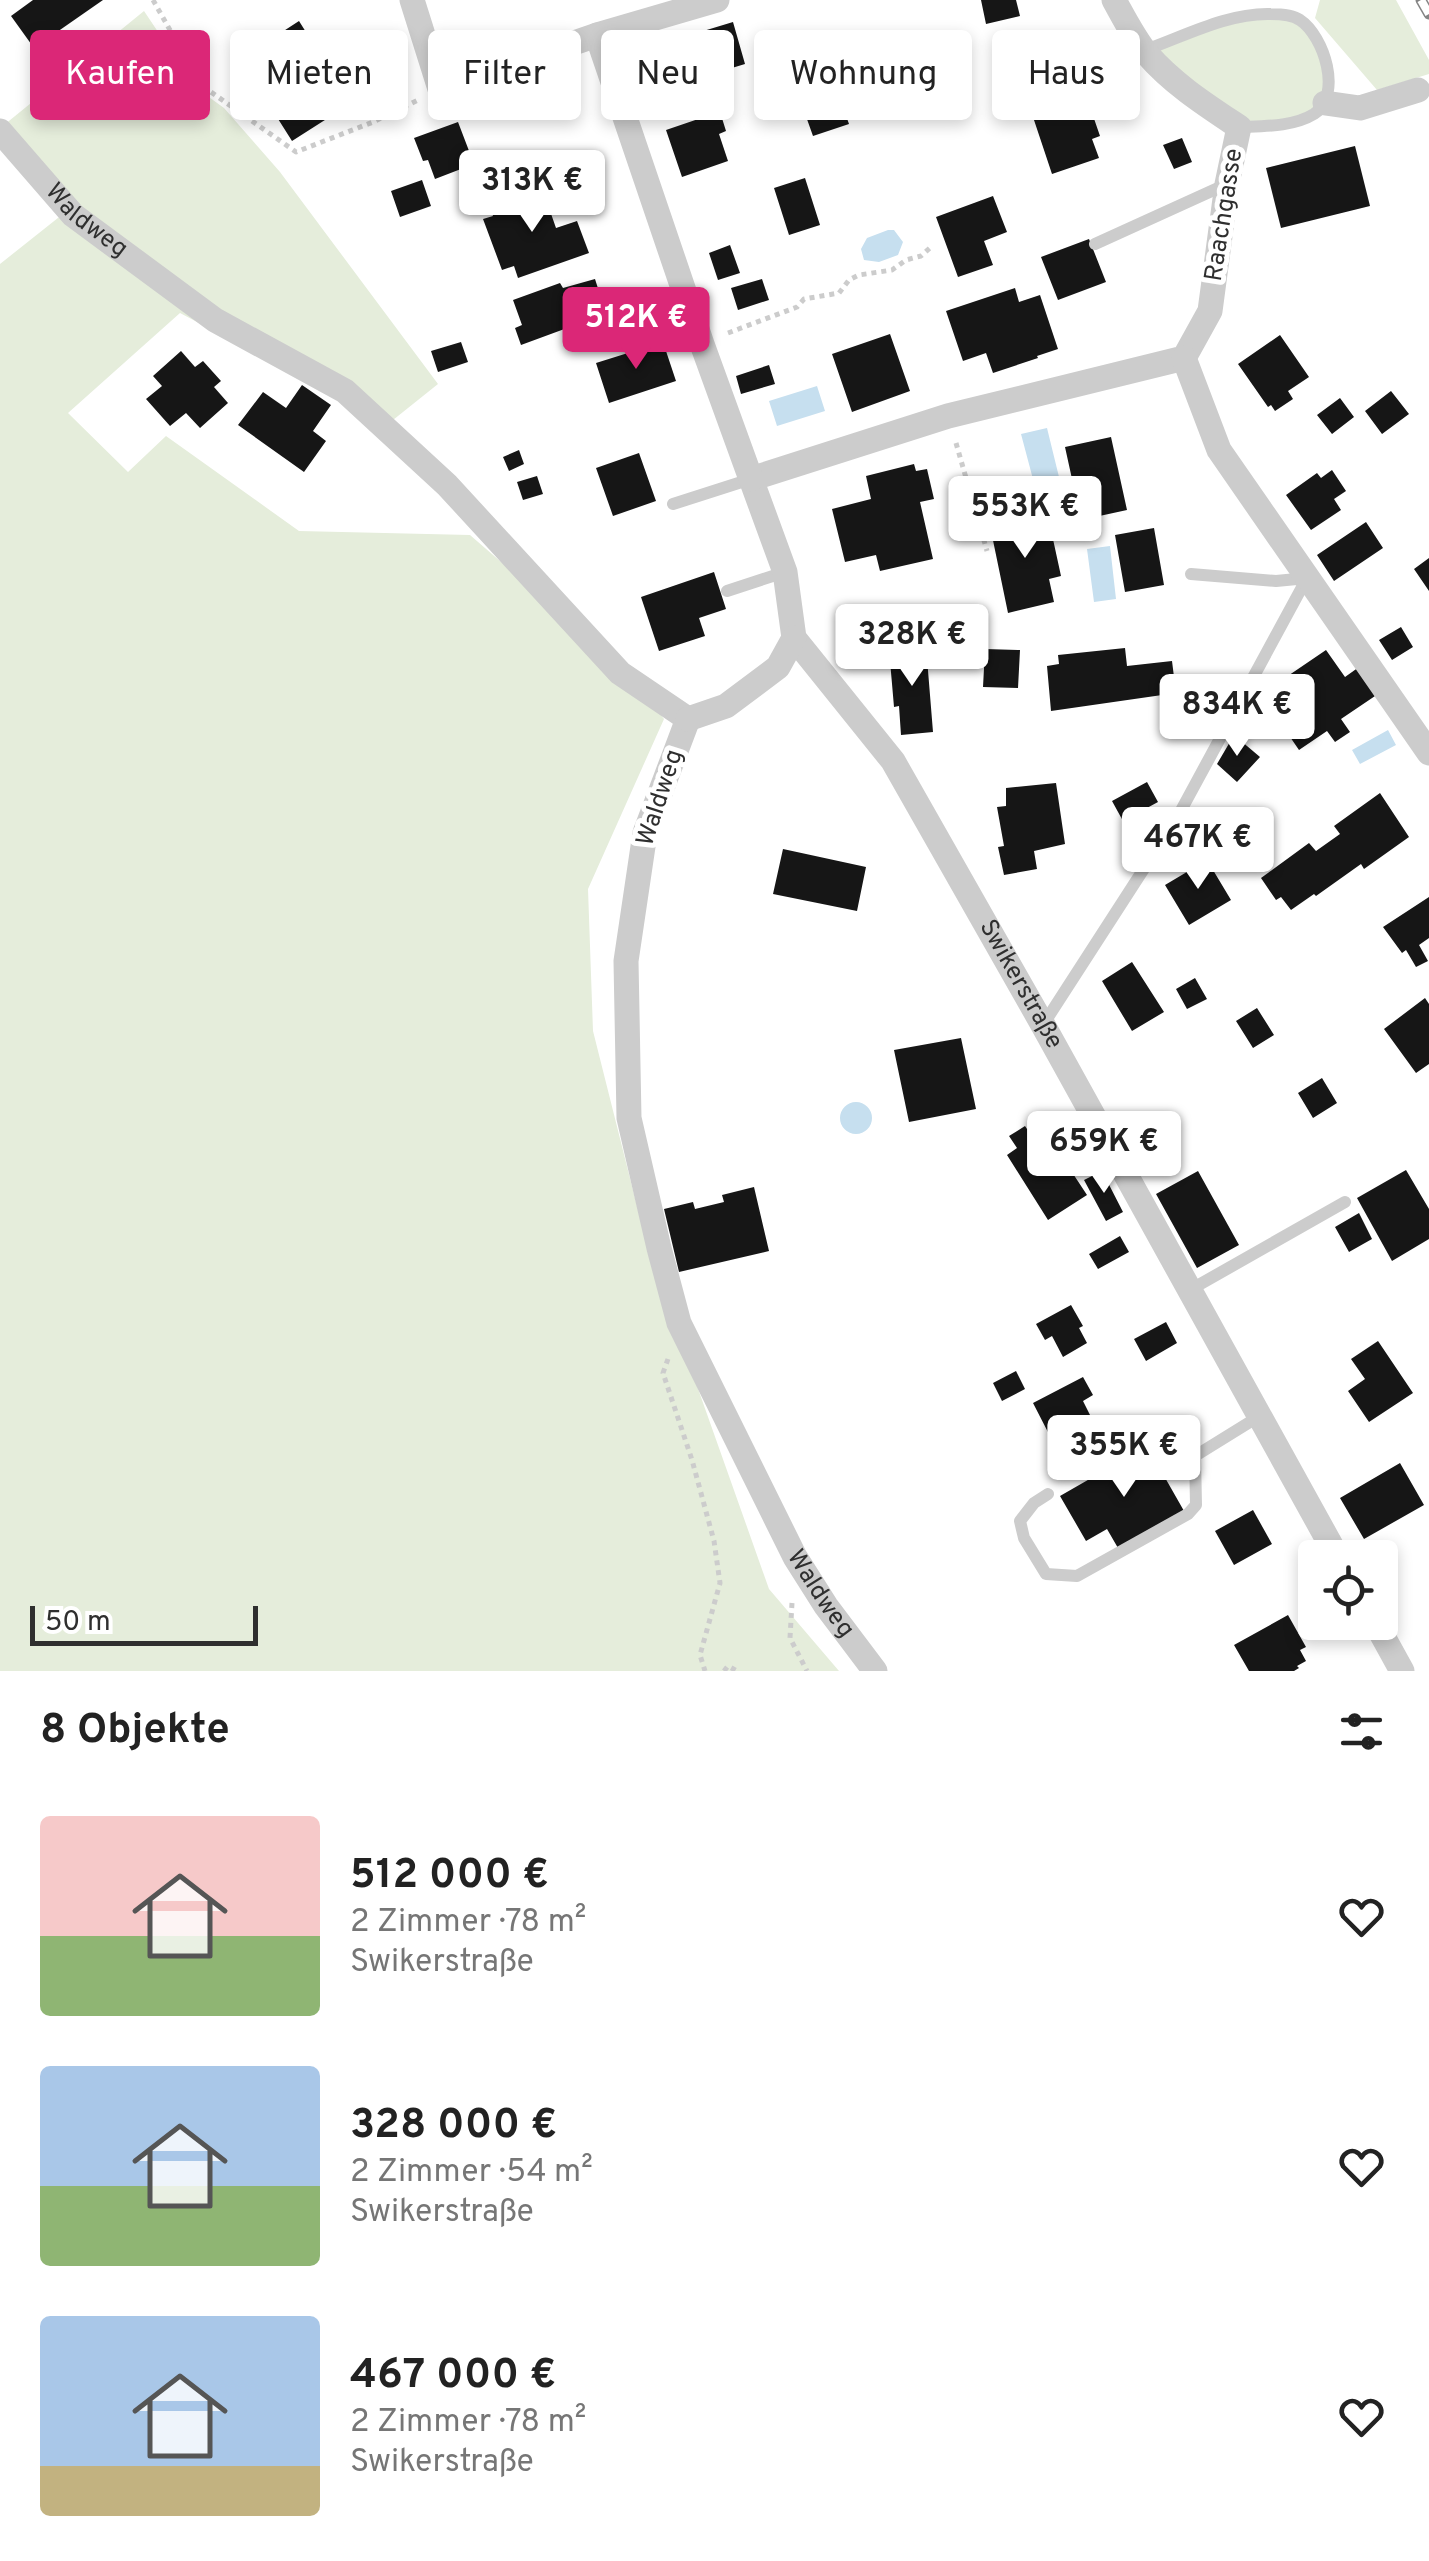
<!DOCTYPE html>
<html lang="de">
<head>
<meta charset="utf-8">
<style>
	:root { --surface:#fff; --page:#f6f6f6; --text:#222; --muted:#767676; --accent:#db2777 }
	body { margin:0; font-family:Overpass,sans-serif; background:var(--page); color:var(--text); height:100vh; display:flex; flex-direction:column; font-size:38px; white-space:nowrap }
	* { box-sizing:border-box; margin:0 }
	p { font-size:32px; color:var(--muted) }
	.icon { flex:none; width:55px; height:55px; fill:none; stroke:currentColor; stroke-width:2; stroke-linecap:round; stroke-linejoin:round }
	.map { position:relative; height:1671px; overflow:hidden }
	.details { display:flex; flex-direction:column; background:var(--surface); flex:1 }
	.details>* { flex:none }
	.banner { position:absolute; left:30px; top:30px; width:1370px; height:90px; display:flex; gap:20px }
	.tools { position:absolute; left:1298px; top:1540px; display:grid; gap:20px }
	.tools a { display:grid; place-items:center; width:100px; height:100px; border-radius:10px; background:var(--surface); box-shadow:0 5px 15px #0003; font-size:50px }
	.scale { position:absolute; left:30px; bottom:25px; width:228px; box-sizing:border-box; padding-left:10px; border:5px solid #2f2f2f; border-top:0; font-size:28px; line-height:35px; white-space:nowrap; color:#2f2f2f; -webkit-text-stroke:8px #fff; paint-order:stroke }
	.price { position:absolute; translate:-50% -85px; padding:0 22px; border-radius:10px; background:#fff; color:#222; font-size:32px; line-height:65px; filter:drop-shadow(0 2px 5px #0008) }
	.price::after { content:''; position:absolute; left:50%; top:60px; width:30px; height:22px; margin-left:-15px; background:inherit; clip-path:polygon(0 0,100% 0,50% 100%) }
	.price.selected { background:var(--accent); color:#fff }
	ul { padding:0; list-style:none }
	li { display:flex; align-items:center; gap:30px; height:250px; padding:0 40px }
	li span { display:grid; place-items:center; flex:none; width:280px; height:200px; border-radius:10px; color:#555 }
	li>.icon { margin-inline-start:auto }
	span .icon { width:120px; height:120px; fill:#fffc; stroke-width:1 }
	li b { font-size:42px }
	h2 { display:flex; justify-content:space-between; align-items:center; height:120px; padding:0 40px; font-size:42px }
	.tag { padding:0 35px; border-radius:10px; background:var(--surface); box-shadow:0 5px 15px #0003; font-size:35px; line-height:90px }
	.tag.selected { background:var(--accent); color:#fff }
	.map>svg:first-child { display:block }
</style>
</head>
<body>
<div class="map">
<svg width="1429" height="1671" viewBox="0 0 1429 1671">
	<rect width="100%" height="100%" fill="#fff"/>
	<path fill="#e5eddb" d="M1320,0H1396L1429,60V74L1377,90L1315,18Z
		M144,11L195,87L224,108L280,172L438,384L378,432L331,393L180,313L68,413L128,472L166,436L299,531L470,535L624,669L664,719L588,889L593,1031L646,1242L769,1589L839,1671H0V264L73,206L4,125Z
		M1239,16L1299,18L1322,44L1330,83L1314,114L1239,127L1144,51Z"/>
	<path fill="#c6dfef" d="M888,230H894L903,242L898,255L879,262L864,260L861,249L867,238Z
		M817,386L825,411L777,426L769,401Z
		M1047,428L1059,477L1034,483L1021,434Z
		M1110,546L1116,599L1094,602L1087,549Z
		M1388,730L1396,745L1360,764L1352,750Z
		M840 1118a16 16 0 1 1 32 0a16 16 0 1 1-32 0Z"/>
	<path fill="#161616" d="M33,0H103L34,48L11,16Z
		M981,0H1016L1020,16L986,24Z
		M299,21L336,80L346,73L352,82L341,90L350,104L292,141L268,103L287,90L259,47Z
		M733,22L745,64L689,81L677,39Z
		M829,67L849,124L813,136L793,80Z
		M1058,106L1061,116L1090,107L1100,136L1092,139L1099,158L1052,174L1032,114Z
		M710,115L711,118L721,115L726,131L719,134L728,161L682,177L666,130Z
		M458,122L474,164L435,179L428,160L423,161L414,138Z
		M1182,138L1192,162L1174,169L1163,145Z
		M1355,146L1370,206L1281,228L1266,168Z
		M805,178L820,225L789,235L774,188Z
		M422,180L431,206L400,217L391,191Z
		M542,188L556,228L577,221L589,253L518,278L514,266L502,270L483,219L493,216L490,207Z
		M993,196L1007,232L984,241L993,265L958,277L936,217Z
		M1089,239L1106,282L1058,300L1041,257Z
		M730,245L740,273L718,280L709,253Z
		M595,279L603,304L593,308L597,317L521,345L515,328L522,325L513,300L560,283L563,288Z
		M762,279L769,300L738,310L731,288Z
		M1015,288L1019,302L1040,295L1058,349L1037,356L1038,358L993,373L986,353L963,361L946,311Z
		M642,305L652,334L625,343L615,314Z
		M890,334L910,391L852,412L832,354Z
		M1280,335L1309,377L1288,391L1293,399L1275,411L1271,405L1268,407L1238,364Z
		M461,342L468,362L438,372L431,351Z
		M663,342L676,381L609,403L596,363Z
		M181,351L195,367L203,361L221,381L214,387L228,403L200,428L186,413L170,426L146,399L162,386L153,376Z
		M769,365L775,384L741,394L736,376Z
		M302,385L331,405L313,431L326,441L304,472L238,425L263,392L286,408Z
		M1391,391L1409,414L1382,434L1365,411Z
		M1340,398L1354,417L1332,434L1317,415Z
		M1111,437L1127,510L1081,520L1065,447Z
		M519,450L524,464L509,471L503,457Z
		M639,453L656,501L613,516L596,468Z
		M914,464L916,471L927,469L934,499L920,502L933,559L880,571L876,555L845,562L832,509L871,499L866,476Z
		M1332,470L1346,491L1334,499L1341,510L1311,530L1286,495L1317,473L1321,478Z
		M537,476L543,494L523,500L517,482Z
		M1033,512L1037,533L1051,530L1061,576L1049,579L1054,602L1008,613L989,521Z
		M1366,522L1383,548L1334,581L1317,555Z
		M1154,528L1164,585L1125,592L1115,535Z
		M1429,558V591L1414,569Z
		M714,572L726,609L699,618L705,636L659,651L641,597Z
		M1401,627L1413,647L1392,660L1379,640Z
		M926,646L933,732L901,735L899,706L894,707L889,649Z
		M1125,648L1127,666L1172,661L1176,693L1051,711L1047,666L1059,664L1058,655Z
		M985,649L1020,650L1018,688L983,687Z
		M1326,650L1345,677L1359,667L1378,694L1341,719L1350,732L1335,742L1327,731L1299,750L1286,731L1302,721L1276,684Z
		M1234,735L1260,757L1237,782L1217,764Z
		M1147,782L1158,802L1123,821L1112,801Z
		M1056,783L1065,844L1034,851L1037,869L1004,875L998,847L1004,846L997,807L1006,806V788Z
		M1380,793L1409,837L1364,869L1361,864L1316,896L1314,894L1291,910L1281,897L1276,900L1261,878L1309,843L1316,851L1340,834L1334,826Z
		M1240,831L1255,855L1232,868L1217,845Z
		M783,849L866,867L857,911L773,894Z
		M1207,860L1231,900L1189,925L1165,885Z
		M1429,897V938L1419,945L1428,961L1416,967L1406,950L1402,953L1383,927Z
		M1132,962L1164,1012L1132,1031L1102,981Z
		M1195,978L1207,999L1187,1009L1176,989Z
		M1425,998L1429,1004V1064L1416,1073L1384,1029Z
		M1257,1008L1274,1035L1253,1048L1236,1021Z
		M961,1038L976,1109L909,1122L894,1050Z
		M1322,1078L1337,1103L1313,1118L1298,1093Z
		M1054,1112L1074,1145L1060,1154L1087,1195L1048,1220L1007,1155L1017,1148L1009,1136L1025,1126L1027,1129Z
		M1406,1170L1429,1209V1239L1392,1261L1357,1198Z
		M1102,1171L1123,1212L1106,1221L1084,1180Z
		M1198,1171L1239,1245L1197,1268L1156,1194Z
		M754,1187L769,1251L679,1272L664,1209L693,1202L695,1209L724,1202L722,1195Z
		M1359,1213L1372,1239L1349,1252L1335,1227Z
		M1120,1236L1129,1252L1098,1269L1089,1254Z
		M1071,1305L1083,1326L1079,1328L1087,1343L1063,1357L1052,1336L1045,1340L1036,1324Z
		M1166,1322L1177,1343L1146,1361L1134,1339Z
		M1378,1341L1413,1393L1369,1422L1348,1391L1365,1379L1351,1359Z
		M1016,1371L1025,1389L1002,1401L993,1383Z
		M1083,1377L1093,1395L1083,1401L1091,1417L1051,1438L1033,1403Z
		M1147,1446L1184,1511L1118,1548L1107,1529L1086,1541L1060,1496Z
		M1400,1463L1424,1505L1364,1539L1340,1498Z
		M1253,1510L1272,1544L1234,1565L1215,1531Z
		M1288,1615L1306,1647L1300,1650L1306,1661L1297,1666L1299,1668L1294,1671H1249L1234,1645Z"/>
	<g fill="none" stroke-linecap="round" stroke-linejoin="round">
		<path stroke="#ccc" stroke-width="5" stroke-dasharray="5 5" stroke-linecap="butt" d="M153,0L201,85L296,152L373,122L418,100
			M728,333L797,307L804,299L839,293L849,280L859,275L892,270L906,260L921,256L932,246
			M956,443L987,551
			M668,1359L663,1373L692,1460L714,1541L720,1583L700,1655L705,1671
			M792,1603L790,1638L807,1671
			M724,1671L728,1666L737,1671"/>
		<path stroke="#ccc" stroke-width="12" d="M1145,50C1185,36 1227,13 1270,14C1278,14 1293,15 1300,20C1324,36 1343,95 1314,114C1293,127 1263,126 1239,127
			M1095,244L1227,184
			M673,504L751,479
			M727,591L785,572
			M1043,1025L1178,816L1307,578L1276,581L1191,574
			M1188,1291L1345,1202
			M1048,1494L1034,1503L1020,1521L1024,1538L1046,1574L1077,1576L1188,1514L1196,1505L1195,1456L1258,1417"/>
		<g stroke="#ccc" stroke-width="25">
			<path d="M412,0L440,89L597,35L717,0"/>
			<path id="s1" d="M1114,0C1124,18 1134,38 1147,54C1173,84 1206,105 1239,127L1227,184L1210,311L1184,358L948,416L751,479L785,572L794,638L893,761L1043,1025L1338,1558"/>
			<path d="M597,35L702,344L751,479"/>
			<path d="M1325,103L1360,108L1418,90"/>
			<path id="s2" d="M0,131L73,215L215,320L345,391L447,485L620,673L688,719"/>
			<path d="M1184,358L1219,450L1429,753"/>
			<path id="s3" d="M688,719L645,833L626,961L629,1118L659,1248L679,1323L795,1557L826,1606L875,1671"/>
			<path d="M688,719L726,706L778,667L794,638"/>
			<path d="M1375,1622L1402,1671"/>
		</g>
		<defs>
			<path id="rail" d="M1421,0L1429,14"/>
		</defs>
		<use href="#rail" stroke="#848484" stroke-width="11"/>
		<use href="#rail" stroke="#fff" stroke-width="8" stroke-dasharray="22" stroke-linecap="butt"/>
	</g>
	<g text-anchor="middle" dominant-baseline="central" stroke-width="10" stroke-linejoin="round" paint-order="stroke">
		<g font-size="25" fill="#2f2f2f" stroke="#fff">
			<text transform="translate(1225 215) rotate(-81)">Raachgasse</text>
			<text stroke="none"><textPath href="#s2" startOffset="125">Waldweg</textPath></text>
			<text transform="translate(661 798) rotate(-72)">Waldweg</text>
			<text stroke="none"><textPath href="#s1" startOffset="1452">Swikerstraße</textPath></text>
			<text stroke="none"><textPath href="#s3" startOffset="925">Waldweg</textPath></text>
		</g>
	</g>
</svg>
<div class="tools">
<a><svg class="icon" aria-label="locate" viewBox="0 0 24 24"><circle cx="12" cy="12" r="6"/><path d="M12 2v4M12 18v4M2 12h4M18 12h4"/></svg></a>
</div>
<div class="scale">50 m</div>
<b class="price" style="left:532px;top:235px">313K €</b>
<b class="price selected" style="left:636px;top:372px">512K €</b>
<b class="price" style="left:1025px;top:561px">553K €</b>
<b class="price" style="left:912px;top:689px">328K €</b>
<b class="price" style="left:1237px;top:759px">834K €</b>
<b class="price" style="left:1198px;top:892px">467K €</b>
<b class="price" style="left:1104px;top:1196px">659K €</b>
<b class="price" style="left:1124px;top:1500px">355K €</b>
<div class="banner">
<a class="tag selected">Kaufen</a>
<a class="tag">Mieten</a>
<a class="tag">Filter</a>
<a class="tag">Neu</a>
<a class="tag">Wohnung</a>
<a class="tag">Haus</a>
</div>
</div>
<section class="details">
<h2>8 Objekte<svg class="icon" aria-label="filters" viewBox="0 0 24 24"><path d="M4 7h16M4 17h16"/><circle cx="9" cy="7" r="2"/><circle cx="15" cy="17" r="2"/></svg></h2>
<ul>
<li><span style="background:linear-gradient(#f6c9c9 60%,#8fb573 0)"><svg class="icon" aria-label="home" viewBox="0 0 24 24"><path d="M3 11l9-7 9 7M6 9v11h12V9"/></svg></span><div><b>512 000 €</b><p>2 Zimmer · 78 m²</p><p>Swikerstraße</p></div><svg class="icon" aria-label="heart" viewBox="0 0 24 24"><path d="M12 20l-8-8c-3-5 5-10 8-4 3-6 11-1 8 4z"/></svg></li>
<li><span style="background:linear-gradient(#a9c7e8 60%,#8fb573 0)"><svg class="icon" aria-label="home" viewBox="0 0 24 24"><path d="M3 11l9-7 9 7M6 9v11h12V9"/></svg></span><div><b>328 000 €</b><p>2 Zimmer · 54 m²</p><p>Swikerstraße</p></div><svg class="icon" aria-label="heart" viewBox="0 0 24 24"><path d="M12 20l-8-8c-3-5 5-10 8-4 3-6 11-1 8 4z"/></svg></li>
<li><span style="background:linear-gradient(#a9c7e8 75%,#c2b280 0)"><svg class="icon" aria-label="home" viewBox="0 0 24 24"><path d="M3 11l9-7 9 7M6 9v11h12V9"/></svg></span><div><b>467 000 €</b><p>2 Zimmer · 78 m²</p><p>Swikerstraße</p></div><svg class="icon" aria-label="heart" viewBox="0 0 24 24"><path d="M12 20l-8-8c-3-5 5-10 8-4 3-6 11-1 8 4z"/></svg></li>
</ul>
</section>
</body>
</html>
